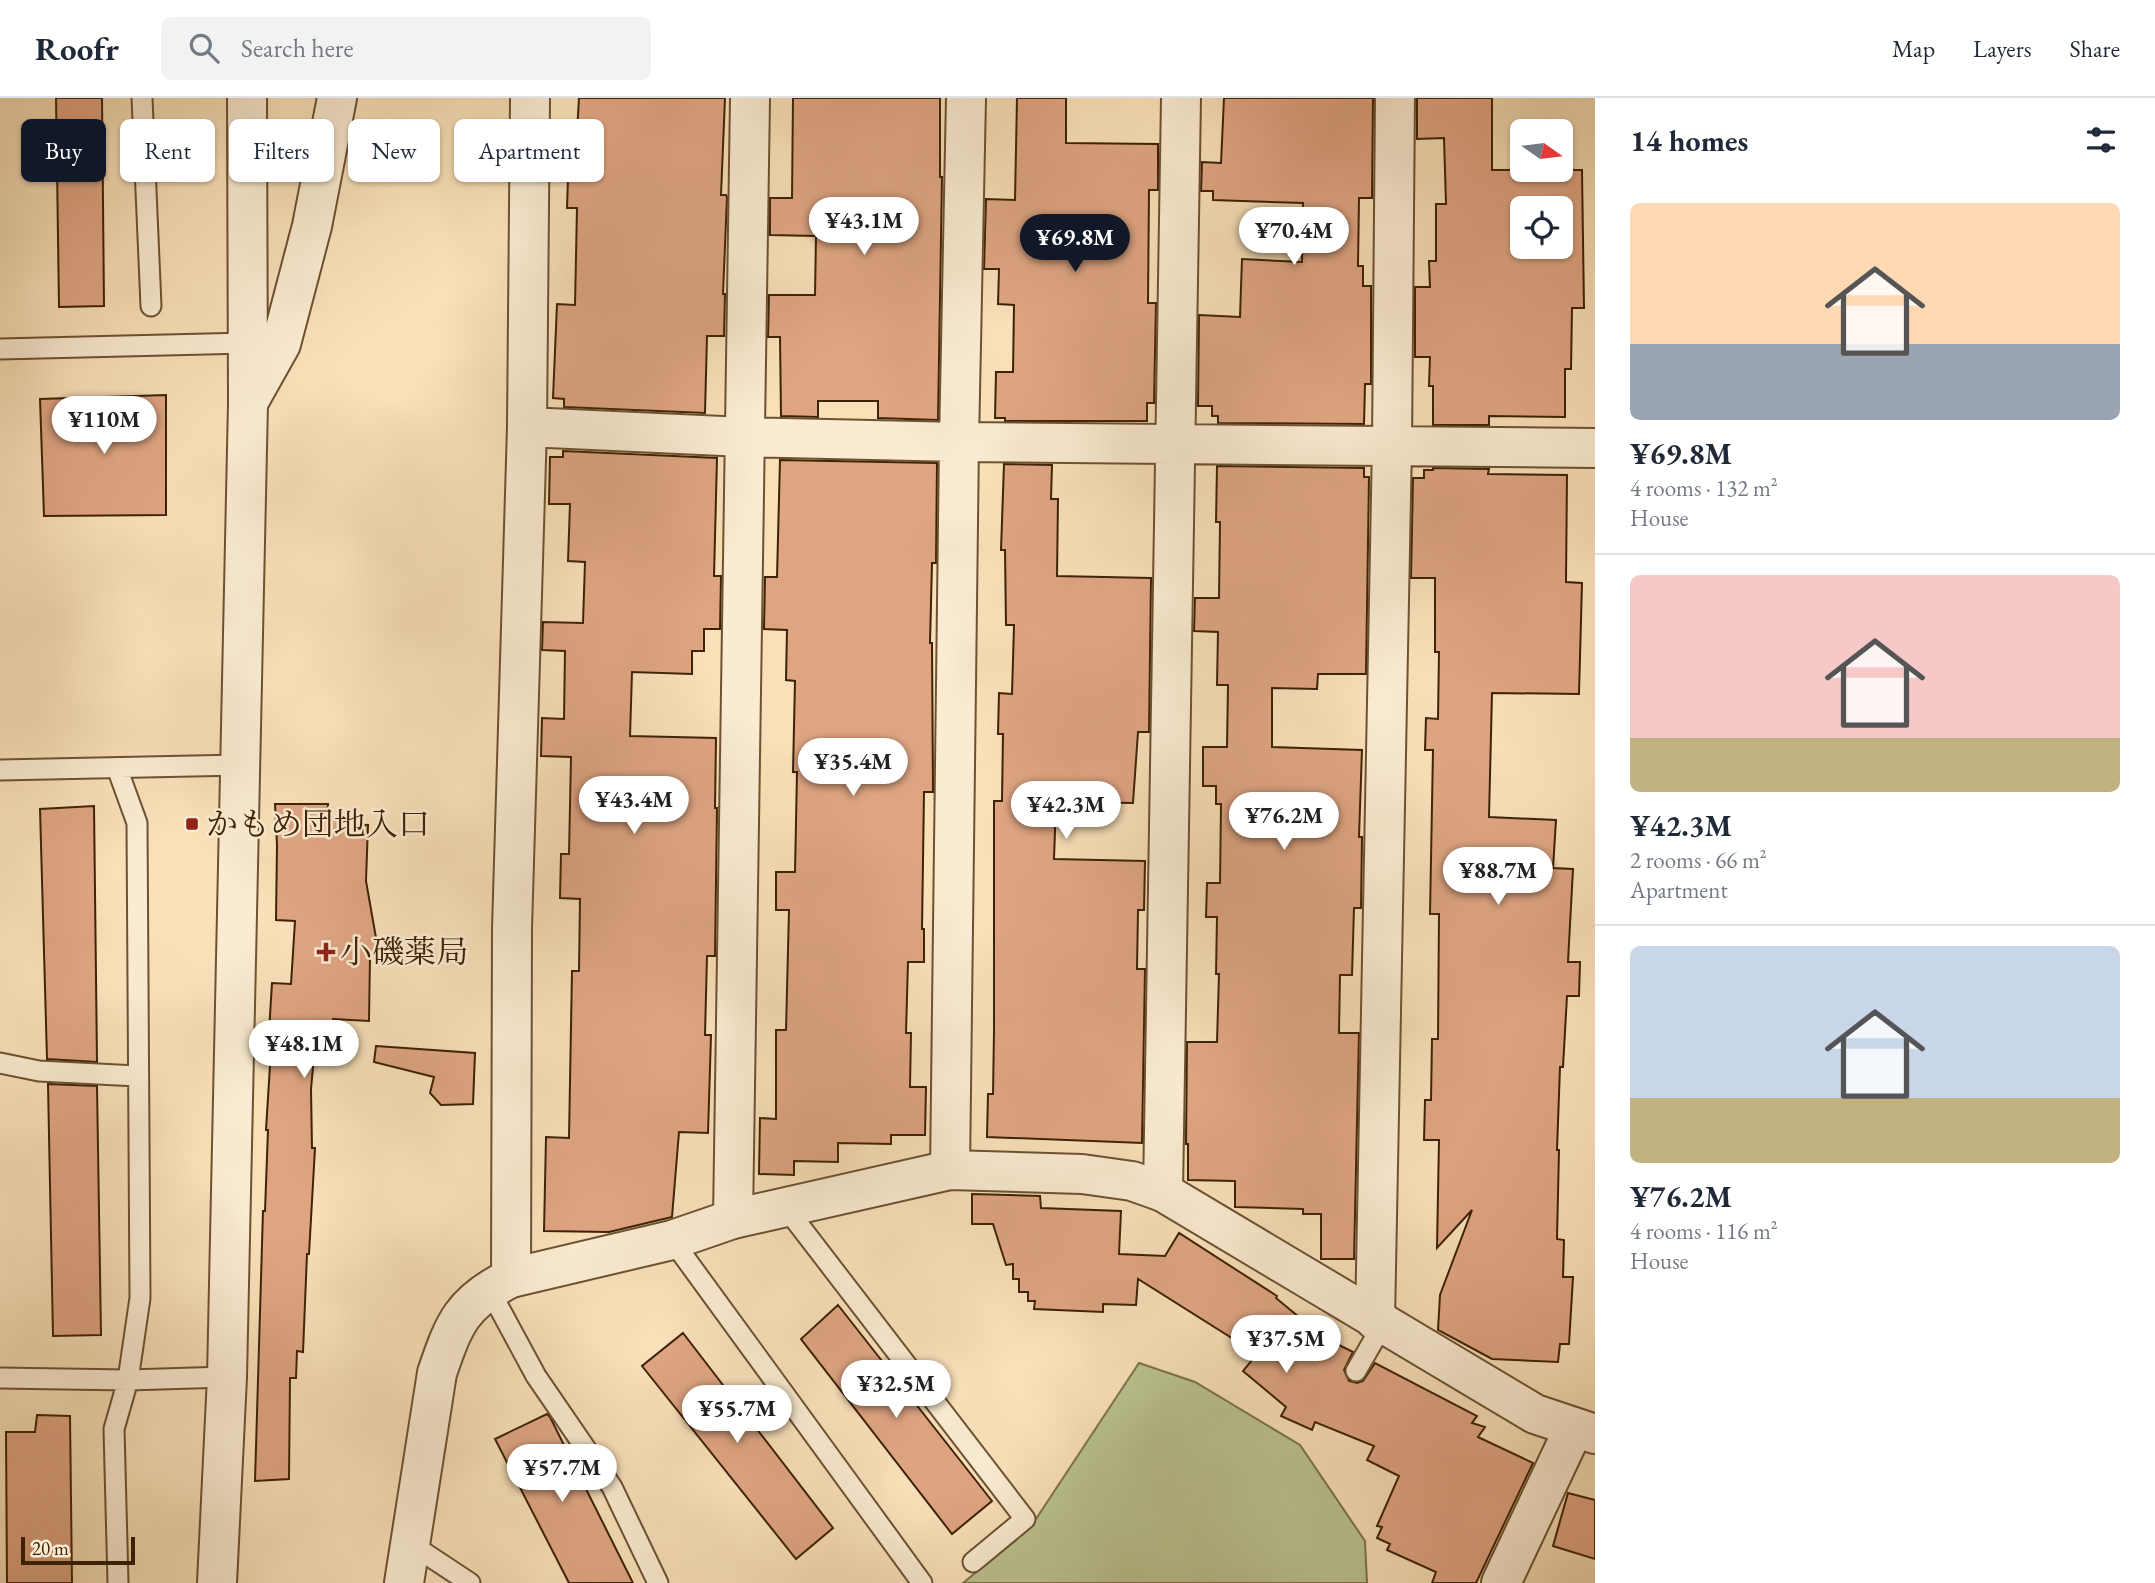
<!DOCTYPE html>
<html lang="en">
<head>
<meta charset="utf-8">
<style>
	:root { --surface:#fff; --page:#f2f2f3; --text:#1f2937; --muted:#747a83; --line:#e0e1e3; --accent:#111827 }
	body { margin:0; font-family:"EB Garamond","Noto Serif JP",serif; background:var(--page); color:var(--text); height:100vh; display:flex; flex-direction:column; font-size:26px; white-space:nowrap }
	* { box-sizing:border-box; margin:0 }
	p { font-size:23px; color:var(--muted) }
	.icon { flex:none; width:38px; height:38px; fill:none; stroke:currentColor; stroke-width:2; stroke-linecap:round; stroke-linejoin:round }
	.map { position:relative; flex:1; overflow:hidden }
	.drawer { display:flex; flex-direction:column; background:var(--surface); width:560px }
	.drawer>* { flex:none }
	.top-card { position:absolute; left:21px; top:21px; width:665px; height:63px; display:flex; gap:14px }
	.needle { width:46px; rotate:104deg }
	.tools { position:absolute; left:1510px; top:21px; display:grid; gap:14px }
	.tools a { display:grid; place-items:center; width:63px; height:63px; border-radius:10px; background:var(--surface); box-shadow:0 2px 5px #0004; font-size:35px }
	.scale { position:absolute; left:21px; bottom:18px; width:114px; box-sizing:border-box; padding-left:7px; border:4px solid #3e2204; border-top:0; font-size:19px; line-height:24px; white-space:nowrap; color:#3e2204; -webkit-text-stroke:5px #faebd2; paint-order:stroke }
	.price { position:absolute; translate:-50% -60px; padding:0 16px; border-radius:24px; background:#fff; color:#222; font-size:23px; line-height:46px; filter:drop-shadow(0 2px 4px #0008) }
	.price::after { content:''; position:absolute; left:50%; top:42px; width:21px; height:16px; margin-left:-10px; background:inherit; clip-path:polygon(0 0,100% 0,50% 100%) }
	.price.active { background:var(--accent); color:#fff }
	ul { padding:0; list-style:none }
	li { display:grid; align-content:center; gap:14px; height:371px; padding:0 35px }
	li+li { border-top:2px solid var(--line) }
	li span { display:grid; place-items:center; height:217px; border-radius:10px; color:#555 }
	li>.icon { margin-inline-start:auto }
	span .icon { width:126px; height:126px; fill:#fffc; stroke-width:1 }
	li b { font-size:30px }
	h2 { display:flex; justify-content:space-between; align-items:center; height:84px; padding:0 35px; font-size:30px }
	.pill { padding:0 24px; border-radius:10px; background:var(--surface); box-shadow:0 2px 5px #0004; font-size:24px; line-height:63px }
	.pill.active { background:var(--accent); color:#fff }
	header { display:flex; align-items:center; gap:42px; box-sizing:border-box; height:98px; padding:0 35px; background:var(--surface); border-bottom:2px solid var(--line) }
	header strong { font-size:33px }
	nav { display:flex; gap:38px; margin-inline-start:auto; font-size:24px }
	.search { width:490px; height:63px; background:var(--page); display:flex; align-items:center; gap:18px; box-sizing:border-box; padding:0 24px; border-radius:10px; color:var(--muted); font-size:26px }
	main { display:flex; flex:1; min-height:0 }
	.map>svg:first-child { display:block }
</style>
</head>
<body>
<header>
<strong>Roofr</strong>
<div class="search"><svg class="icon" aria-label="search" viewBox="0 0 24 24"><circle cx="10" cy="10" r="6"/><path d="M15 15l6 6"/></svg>Search here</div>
<nav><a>Map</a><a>Layers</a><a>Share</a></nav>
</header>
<main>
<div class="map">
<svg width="1595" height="1485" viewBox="0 0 1595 1485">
	<rect width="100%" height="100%" fill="#f8e0b9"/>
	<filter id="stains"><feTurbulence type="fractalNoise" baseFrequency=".00286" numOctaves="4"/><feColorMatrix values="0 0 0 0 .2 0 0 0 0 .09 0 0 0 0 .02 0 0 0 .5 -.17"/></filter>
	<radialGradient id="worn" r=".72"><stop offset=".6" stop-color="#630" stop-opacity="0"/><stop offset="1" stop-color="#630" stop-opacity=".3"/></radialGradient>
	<path fill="#bac391" stroke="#7c724a" stroke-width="2" d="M1139,1265L1195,1284L1300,1347L1365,1443L1367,1485H963L1030,1430Z"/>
	<path fill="#dfa583" stroke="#3e2204" stroke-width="2" fill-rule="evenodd" d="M56,0H102L104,208L59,209Z
		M579,0H725L721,97H726L727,99L723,196H725L724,238H707L705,315L564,309V301L553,300L557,206L575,207L577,110H567L569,51L576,52Z
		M793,0H940V79H942L938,322L878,320V303H818V319L781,318L780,239H768L769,197H815L816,138L770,137V100H792Z
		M1017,0H1066V45L1158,46V92H1149L1148,205H1156L1154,305H1147V323H1005V320H995L996,274H1013L1014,207L998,206L999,171H984L986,101L1015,102Z
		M1224,0H1373L1372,100H1359L1358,168H1363V188H1371V286H1365L1364,326L1218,325V318H1212V308H1198L1199,217L1240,219L1242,161L1302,164L1303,105L1213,102V93H1201L1202,64L1221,65Z
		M1417,0H1492V72H1582L1584,210H1572L1571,271H1565V319L1489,318V327H1433V288H1429L1430,259H1415V189H1430L1429,163H1436V106H1446L1444,40L1417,41ZM1522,110H1561V149H1522Z
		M166,297V417L44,418L40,301Z
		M563,353L717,360L714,478H721L720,531H704V553H692V576L632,574L630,638L716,640L715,710H717L715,858H707L705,937H711L708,1035L679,1034L672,1119L609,1134L544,1133L546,1039L569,1040L572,873H579L580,801L560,800L561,756H569L571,659L541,658L542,620L564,621L565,553L542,552L543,524L583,525L585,464L568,463L570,406H549L550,359H563Z
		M780,362L937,365L936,465H932L930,545H932L933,694H924L922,831H924V864H908L906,935H911L910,989H926L925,1037H891V1046L838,1045V1064L794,1063V1077L759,1076L760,1020L776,1021V932H786L789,812H776V774H795L797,674H793L795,583L786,582L787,532L764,531L765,479H777Z
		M1004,366L1052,367L1051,401H1058L1057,478L1151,480L1149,634H1138L1133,705L1056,704L1054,761L1145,763L1144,812H1138L1137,871H1145L1142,1045L987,1039L988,996H993L994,933V703H1002L1003,636H998L999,595L1012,596L1014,527H1006L1005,452H1001Z
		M1217,368L1364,370V379H1369L1366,576H1318L1317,591L1272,590V649L1362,652L1359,739H1362L1361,810H1354L1352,877H1340L1339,935H1359L1354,1161H1321V1116H1303V1111L1235,1109V1083L1188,1082V1046H1186L1187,944H1217L1219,876H1216L1217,819H1206L1207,785H1220L1221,706H1216V688H1203V649H1227L1228,587H1217L1218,534L1194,533L1195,500H1219L1220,424H1216Z
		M1433,370L1489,371L1488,376L1567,377L1566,484L1582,485L1579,596L1492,595L1489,719L1556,722L1553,770L1573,771L1568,864H1580L1579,898H1567L1563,969H1560L1557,1052H1559L1557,1141L1564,1142L1563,1179H1573L1569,1246H1560L1558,1264L1492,1261L1438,1232L1440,1197L1472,1112L1437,1150L1439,1042H1424L1425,1002H1431L1432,941H1438L1439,816H1430L1433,652H1425L1426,620L1438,621L1439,554H1435V480H1411L1413,380H1424V372H1433Z
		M275,706H328L327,719H339V726L368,727L366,783L379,857H370L369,923L333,921V949L315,948L311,991L312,1050H315L309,1156H307L303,1254L297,1253L296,1280H290L289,1381L255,1383L263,1113H265L268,1032H266L272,935L269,934L272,885L291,886L295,823L276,822L277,747Z
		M94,708L97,964L47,961L40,711Z
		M376,948L475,955L473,1006L441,1007L430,995L434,979L374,964Z
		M48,986L97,988L101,1237L53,1238Z
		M972,1096L1040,1098L1041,1110L1121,1113L1119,1156L1165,1158L1179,1135L1277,1198L1276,1200L1323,1239L1353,1254L1344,1272L1349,1283L1357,1285L1363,1283L1375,1265L1477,1318L1472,1325L1485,1329L1478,1339L1533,1365L1476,1485H1432L1436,1474L1387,1452L1390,1446L1377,1440L1382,1429L1377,1428L1399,1378L1367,1362L1374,1348L1315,1324L1312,1332L1281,1318L1286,1309L1243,1273L1257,1256L1138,1181L1136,1207L1103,1206V1214L1034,1211L1035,1203H1028V1194H1019V1181H1013V1166L1006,1167L993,1126H972Z
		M838,1207L992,1403L952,1436L801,1241Z
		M683,1235L833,1430L796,1461L642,1268Z
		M547,1316L550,1319L633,1485H569L495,1341Z
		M37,1317L70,1318L72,1485H7L6,1334H35Z
		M1568,1395L1595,1402V1461L1553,1448Z"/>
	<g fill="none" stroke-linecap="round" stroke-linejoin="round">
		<defs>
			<path id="service" d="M142,0L151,208
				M0,251L248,245
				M117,670L137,725L140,1200L128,1282L114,1331L118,1485
				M0,672L241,667
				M0,965L39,973L137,978
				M786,1110L1025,1421L973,1464
				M672,1142L922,1485
				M489,1191L536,1278L612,1389L658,1485
				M1356,1273L1383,1226
				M0,1280L128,1282L227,1279
				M411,1446L470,1485"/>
			<path id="minor" d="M527,329L744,339L959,344L1595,350
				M950,1072L959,344L966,0
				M1163,1094L1181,0
				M733,1121L750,0
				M511,1180L512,831L527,329L530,0
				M1375,1222L1392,347L1395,0
				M1501,1485L1574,1330"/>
			<path id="tertiary" d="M249,303L281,246L312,128L337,0
				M217,1485L227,1279L248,305L247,0
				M404,1485L437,1275C454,1225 462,1204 511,1180L672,1142L733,1121L950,1072L1082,1076L1132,1083L1163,1094L1535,1316L1595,1336"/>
		</defs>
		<use href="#service" stroke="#6c5231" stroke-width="23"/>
		<use href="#minor" stroke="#6c5231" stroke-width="42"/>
		<use href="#tertiary" stroke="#6c5231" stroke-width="42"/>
		<use href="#service" stroke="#faebd2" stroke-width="19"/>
		<use href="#minor" stroke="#faebd2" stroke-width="38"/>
		<use href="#tertiary" stroke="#faebd2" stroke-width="38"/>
	</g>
	<g fill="#8f2418" stroke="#faebd2" stroke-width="2.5">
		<rect x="185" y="719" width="14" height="14" rx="3.5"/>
		<path d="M322.5 843.5h7v7h7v7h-7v7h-7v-7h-7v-7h7z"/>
	</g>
	<g text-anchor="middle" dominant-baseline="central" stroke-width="5" stroke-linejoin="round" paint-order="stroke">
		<g font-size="32" fill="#3e2204" stroke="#faebd2" text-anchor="start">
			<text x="206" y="726">かもめ団地入口</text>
			<text x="340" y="854">小磯薬局</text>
		</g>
	</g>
	<rect width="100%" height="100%" filter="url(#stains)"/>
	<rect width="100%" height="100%" fill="url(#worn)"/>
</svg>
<div class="tools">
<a><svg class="needle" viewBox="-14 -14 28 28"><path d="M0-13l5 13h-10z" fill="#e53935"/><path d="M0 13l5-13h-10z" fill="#747a83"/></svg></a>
<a><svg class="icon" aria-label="locate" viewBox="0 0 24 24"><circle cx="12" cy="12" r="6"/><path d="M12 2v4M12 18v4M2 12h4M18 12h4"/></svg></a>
</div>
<div class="scale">20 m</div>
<b class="price" style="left:864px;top:159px">¥43.1M</b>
<b class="price" style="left:1294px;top:169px">¥70.4M</b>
<b class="price active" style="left:1075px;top:176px">¥69.8M</b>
<b class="price" style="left:104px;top:358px">¥110M</b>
<b class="price" style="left:853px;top:700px">¥35.4M</b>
<b class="price" style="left:634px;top:738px">¥43.4M</b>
<b class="price" style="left:1066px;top:743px">¥42.3M</b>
<b class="price" style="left:1284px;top:754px">¥76.2M</b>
<b class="price" style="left:1498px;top:809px">¥88.7M</b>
<b class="price" style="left:304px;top:982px">¥48.1M</b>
<b class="price" style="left:1286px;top:1277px">¥37.5M</b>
<b class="price" style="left:896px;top:1322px">¥32.5M</b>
<b class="price" style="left:737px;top:1347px">¥55.7M</b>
<b class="price" style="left:562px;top:1406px">¥57.7M</b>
<div class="top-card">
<a class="pill active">Buy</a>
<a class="pill">Rent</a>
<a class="pill">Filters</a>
<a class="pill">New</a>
<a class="pill">Apartment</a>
</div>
</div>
<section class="drawer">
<h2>14 homes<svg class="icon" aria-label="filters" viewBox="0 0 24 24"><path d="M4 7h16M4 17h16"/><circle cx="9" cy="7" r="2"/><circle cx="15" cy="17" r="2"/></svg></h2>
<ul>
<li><span style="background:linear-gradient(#ffd9b3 65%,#9aa5b1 0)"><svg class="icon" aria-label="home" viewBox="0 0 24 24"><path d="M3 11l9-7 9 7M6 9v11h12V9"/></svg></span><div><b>¥69.8M</b><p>4 rooms · 132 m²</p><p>House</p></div></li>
<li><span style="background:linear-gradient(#f6c9c9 75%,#c2b280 0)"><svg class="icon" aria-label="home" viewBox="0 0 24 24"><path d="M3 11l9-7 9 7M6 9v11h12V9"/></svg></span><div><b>¥42.3M</b><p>2 rooms · 66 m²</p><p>Apartment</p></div></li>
<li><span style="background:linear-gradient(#c9d6e8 70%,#c2b280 0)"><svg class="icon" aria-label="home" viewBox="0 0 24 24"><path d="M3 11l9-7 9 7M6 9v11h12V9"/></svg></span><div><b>¥76.2M</b><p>4 rooms · 116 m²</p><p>House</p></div></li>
</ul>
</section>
</main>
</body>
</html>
